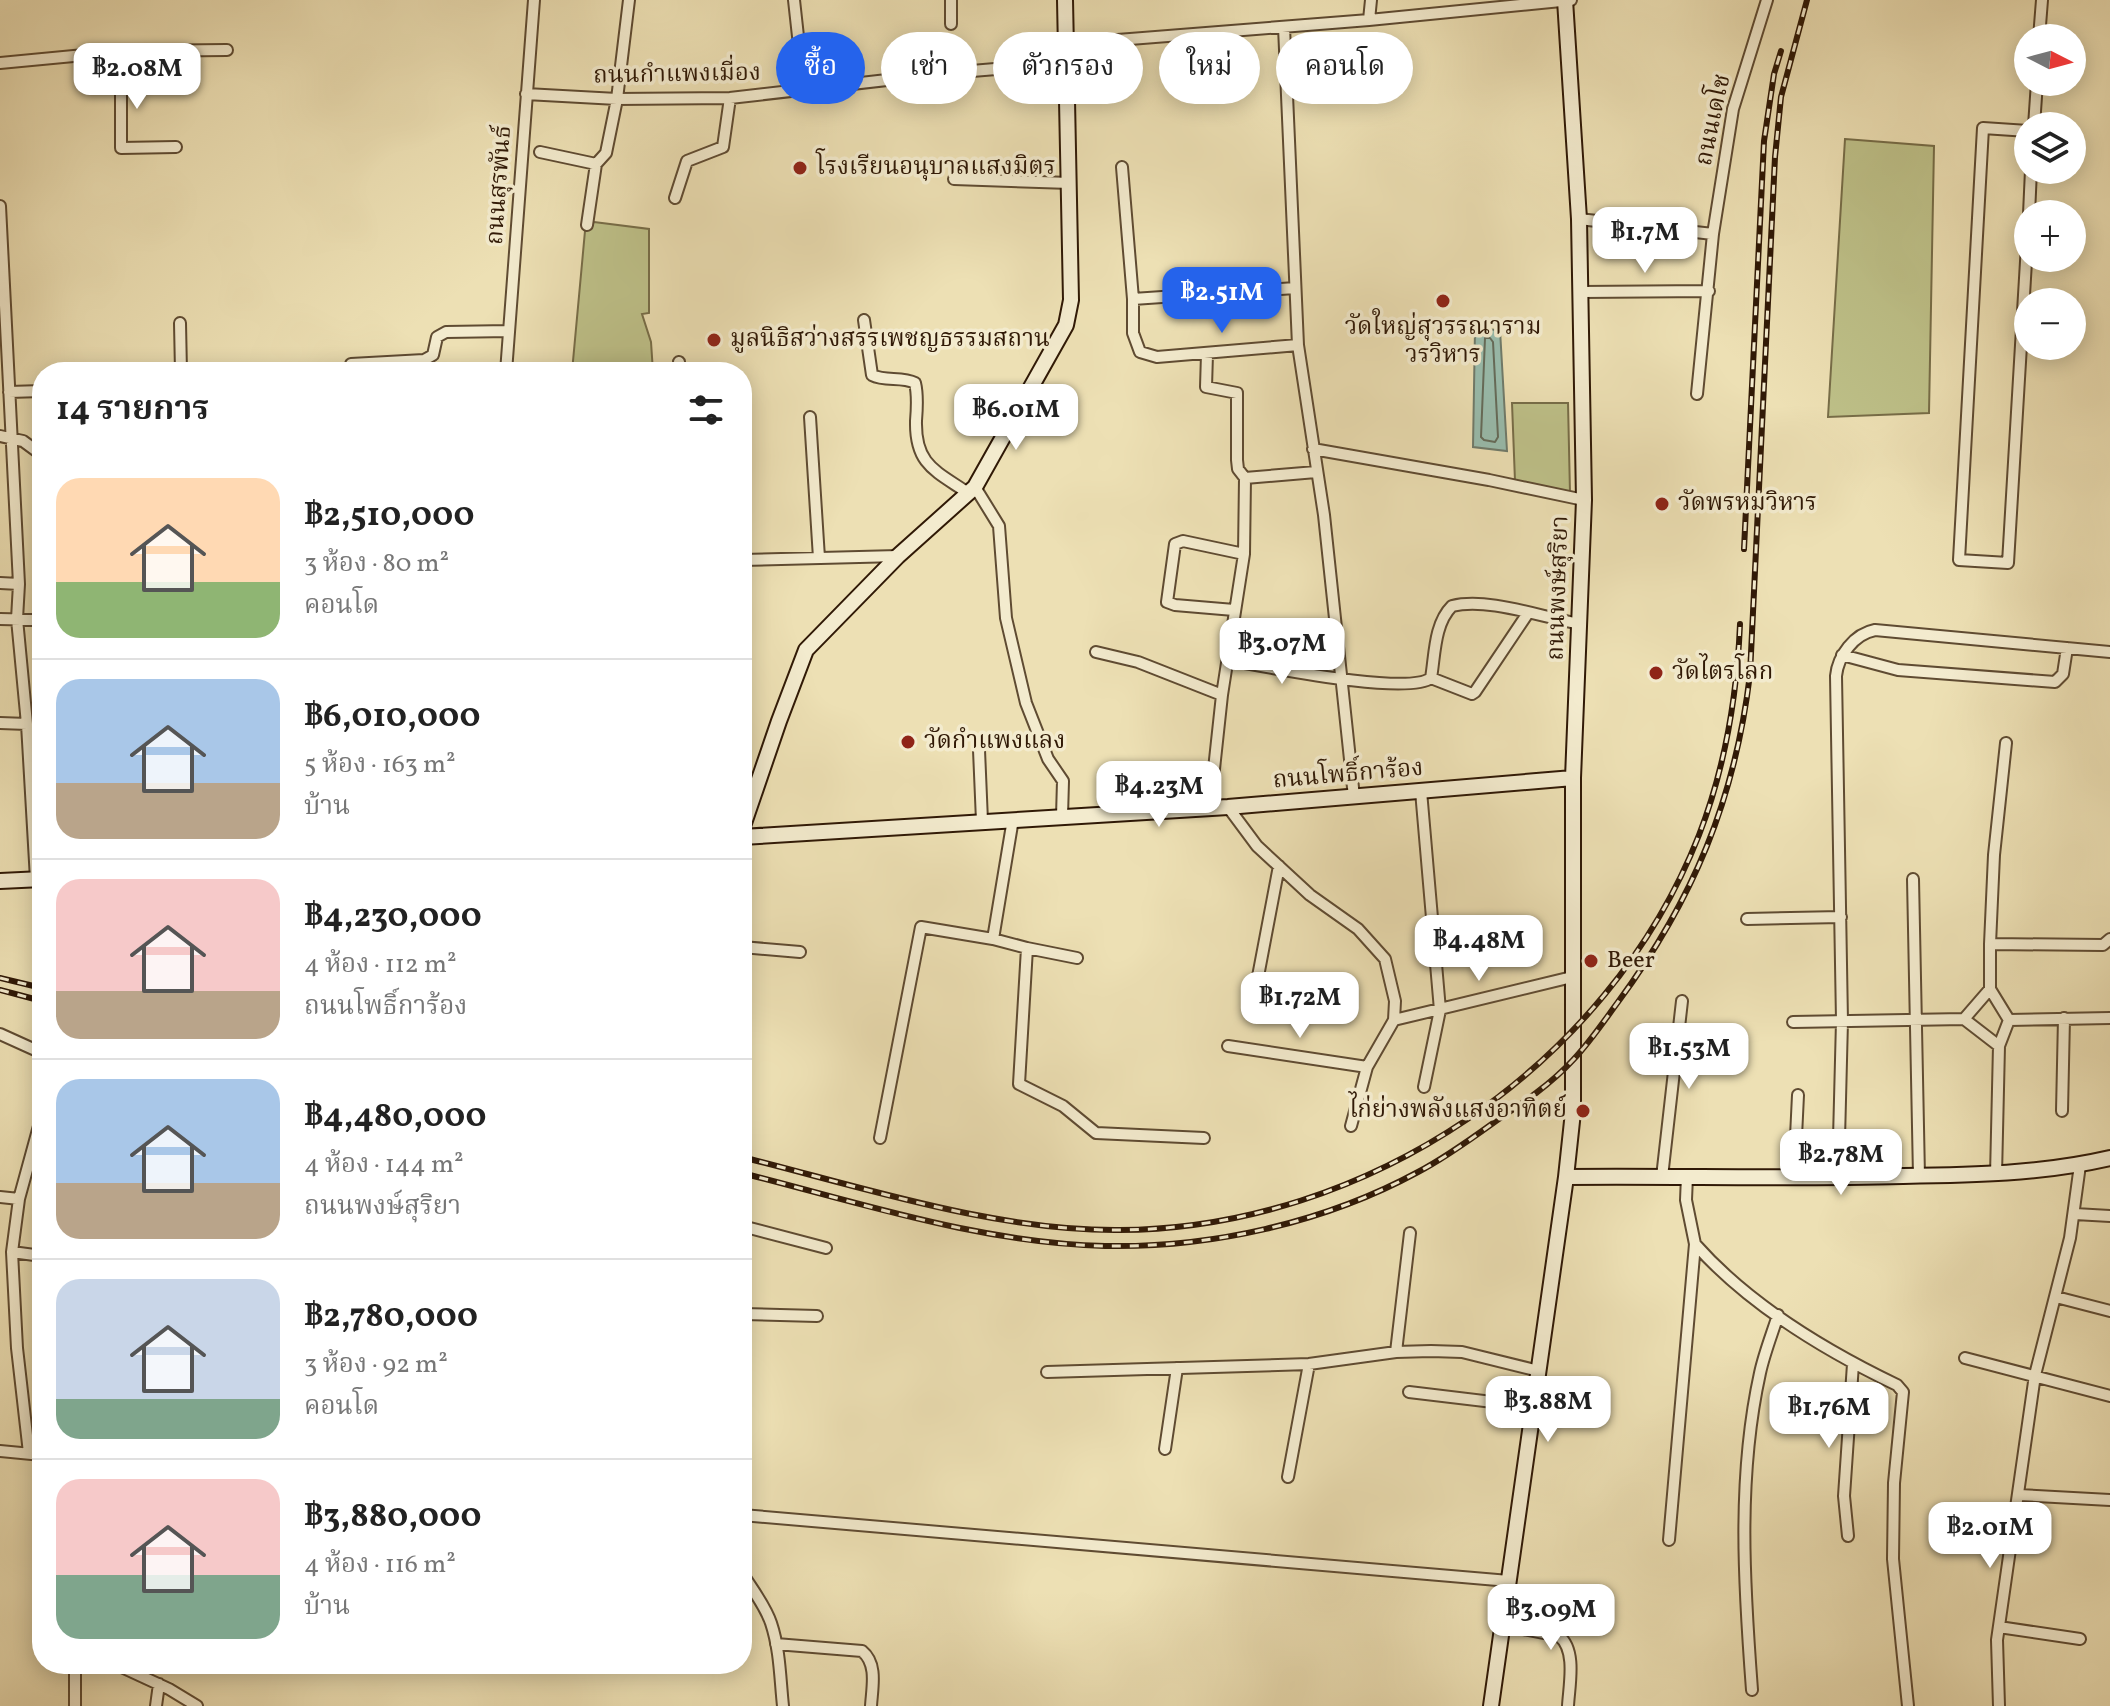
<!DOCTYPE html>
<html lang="th">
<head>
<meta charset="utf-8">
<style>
	:root { --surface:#fff; --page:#f2f2f2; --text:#222; --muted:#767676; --line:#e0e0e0; --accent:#2563eb }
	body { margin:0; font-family:Vollkorn,"Noto Serif Thai",serif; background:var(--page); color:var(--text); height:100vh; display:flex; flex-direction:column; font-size:30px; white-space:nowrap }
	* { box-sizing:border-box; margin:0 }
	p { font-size:26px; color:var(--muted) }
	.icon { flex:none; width:44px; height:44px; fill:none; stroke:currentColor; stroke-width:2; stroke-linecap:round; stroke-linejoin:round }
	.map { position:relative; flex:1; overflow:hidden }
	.details { position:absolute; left:32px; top:362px; width:720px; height:1312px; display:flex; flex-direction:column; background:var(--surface); border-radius:32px; box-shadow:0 4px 20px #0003 }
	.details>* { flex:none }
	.top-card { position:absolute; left:776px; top:32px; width:760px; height:72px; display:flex; gap:16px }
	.needle { width:52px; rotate:96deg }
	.buttons { position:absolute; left:2014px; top:24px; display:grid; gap:16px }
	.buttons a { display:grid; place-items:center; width:72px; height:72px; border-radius:50%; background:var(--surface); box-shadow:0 4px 20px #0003; font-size:40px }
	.price { position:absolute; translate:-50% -68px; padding:0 18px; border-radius:16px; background:#fff; color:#222; font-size:26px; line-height:52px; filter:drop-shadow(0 2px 4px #0008) }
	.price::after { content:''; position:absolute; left:50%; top:48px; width:24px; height:18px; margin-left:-12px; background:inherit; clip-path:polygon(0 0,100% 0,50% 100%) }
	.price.active { background:var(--accent); color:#fff }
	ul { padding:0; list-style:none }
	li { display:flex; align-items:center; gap:24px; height:200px; padding:0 24px }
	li+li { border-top:2px solid var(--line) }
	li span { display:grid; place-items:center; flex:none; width:224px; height:160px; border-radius:24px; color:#555 }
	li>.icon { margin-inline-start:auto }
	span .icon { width:96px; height:96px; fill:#fffc; stroke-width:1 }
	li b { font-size:34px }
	h2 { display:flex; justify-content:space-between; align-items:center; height:96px; padding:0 24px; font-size:34px }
	.tag { padding:0 28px; border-radius:36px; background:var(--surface); box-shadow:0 4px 20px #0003; font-size:28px; line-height:72px }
	.tag.active { background:var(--accent); color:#fff }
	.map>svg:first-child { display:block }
</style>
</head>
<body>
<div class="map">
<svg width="2110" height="1706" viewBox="0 0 2110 1706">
	<rect width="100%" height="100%" fill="#ede0b4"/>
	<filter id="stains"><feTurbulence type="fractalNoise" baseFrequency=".0025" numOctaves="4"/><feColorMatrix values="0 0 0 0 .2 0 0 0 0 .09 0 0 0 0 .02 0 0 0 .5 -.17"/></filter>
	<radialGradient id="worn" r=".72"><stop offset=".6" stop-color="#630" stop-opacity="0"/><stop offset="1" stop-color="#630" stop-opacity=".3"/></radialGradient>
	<path fill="#bec189" stroke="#776d48" stroke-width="2" d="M1845,139L1934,146L1929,413L1828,417Z
		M594,222L649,229V313L642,314L651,342L653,372H572L585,231Z
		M1512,403H1568L1570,493L1515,481Z"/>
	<path fill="#99bdae" stroke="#6f7b6b" stroke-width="2" d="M1475,329L1500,330L1507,451L1473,447Z"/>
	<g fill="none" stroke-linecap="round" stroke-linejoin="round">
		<path stroke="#646b5a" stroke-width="2" d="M1485,338H1490L1493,342L1498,437L1495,442L1484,440L1481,437Z"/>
		<defs>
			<path id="street" d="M794,0L804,91
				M1369,20L1371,0
				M951,24V0
				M1284,27L1298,345L1324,515L1354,797
				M2039,38L2042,0
				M1067,44L1369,20L1571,0
				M121,52V148L176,147
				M0,63L126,51L227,50
				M526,94L617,99L730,98L948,73L1067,63
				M2034,126L2037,82
				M2028,131L1983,128L1959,560L2008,563L2028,228
				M540,152L596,164L606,153L617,99L629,0
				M1122,167L1133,299V333L1140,352L1157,357L1298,345
				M954,179L1070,183
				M675,198L687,161L723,147L730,98
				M0,206L19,584L17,619L27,724L36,879
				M2029,214L2031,170
				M1579,219L1713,234
				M587,225L596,164
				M1581,292L1709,291
				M1133,299L1295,288
				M864,320L872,375C885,382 902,376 915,383C918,395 917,409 916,421C915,465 936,471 968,493
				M180,323L181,372
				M1207,354L1206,387L1237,393V460L1238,469L1245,478
				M679,362L680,372
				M351,364L424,360L433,355L437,337L446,332L509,331
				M506,372L534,0
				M9,392L42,391
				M1697,394L1713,234L1733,109L1767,0
				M810,417L819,558
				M0,436L23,441L42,455
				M1313,449L1489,480L1584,500
				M975,487L999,526L1006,618L1026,703L1048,759L1063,781L1062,816
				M742,560L898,556
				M0,583L19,584
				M1234,610L1175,605L1167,602L1175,544L1183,541L1244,554
				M0,619L42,620
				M1096,652L1138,662L1222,695
				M1842,655L1898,670L2055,682L2063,674L2067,648
				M1228,660C1264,666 1407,696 1431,678C1435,655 1434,624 1452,606C1489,597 1543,618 1581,624
				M1431,678L1472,694L1475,692L1528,613
				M0,723L27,724
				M979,750L982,821
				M1421,791L1440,1010L1424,1087
				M1210,806L1222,695L1244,554L1245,478L1316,472
				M1228,807L1257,846L1310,895L1358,929L1385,959L1395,1001L1394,1020L1367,1067L1351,1126
				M1913,879L1919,1176
				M1747,919L1841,917
				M993,939L1027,948L1019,1084L1063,1106L1096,1133L1204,1138
				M1990,944L2103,945L2110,939
				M742,947L800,952
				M1027,948L1077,958
				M1256,987L1279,866
				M1990,989L1964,1019L1999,1046
				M1394,1020L1572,977
				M2009,1020L2110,1018
				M1793,1022L1964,1019
				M0,1034L42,1053
				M1228,1046L1367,1067
				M2062,1111L2064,1018
				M880,1138L921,927L993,939L1013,819
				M1996,1175L1999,1046L2009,1020L1990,989V944L1994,855L2006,743
				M1662,1177L1682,1001
				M1794,1178L1798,1095
				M1838,1178L1842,1021L1836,676C1838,656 1854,634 1875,630L2110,652
				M0,1197L19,1199
				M2075,1214L2110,1216
				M742,1226L826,1248
				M1695,1244C1749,1305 1824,1350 1897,1385L1903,1392L1894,1483L1893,1559L1908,1706
				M12,1252L42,1256
				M2056,1297L2110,1311
				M742,1314L817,1316
				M1396,1352L1410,1233
				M1965,1358L2110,1396
				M1047,1372L1309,1364L1396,1352L1431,1351L1462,1352L1539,1371
				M1409,1392L1534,1407
				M1165,1449L1177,1368
				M0,1451L42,1455
				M29,1453L17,1348L12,1252L19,1199L42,1115
				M1288,1477L1309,1364
				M2019,1495L2110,1500
				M742,1515L1509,1581
				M1848,1536L1844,1496L1853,1364
				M1669,1540L1695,1244L1686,1200L1687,1176
				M742,1573C752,1589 765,1605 771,1623C780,1650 780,1678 783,1706
				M1502,1625L1559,1636C1577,1650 1569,1686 1568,1706
				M1999,1627L2080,1639
				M776,1644L862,1651C878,1664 872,1688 871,1706
				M115,1664L169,1689L197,1706
				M1752,1690C1744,1585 1737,1477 1760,1373C1764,1354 1772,1334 1778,1315
				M75,1706V1664
				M156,1706L159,1684
				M1999,1706L1997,1640L2035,1375L2070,1238L2080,1165"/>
			<path id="secondary" d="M742,829L779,721L806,650L898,556L975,487L1066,325L1071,300L1065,0
				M742,837L1228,807L1573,778
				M0,881L42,879
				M1566,1177C1679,1176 1791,1179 1903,1176C1973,1175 2041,1174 2110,1158
				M1491,1706L1566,1177L1573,1112V778L1584,500L1579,219L1565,0"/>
		</defs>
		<use href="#street" stroke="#5f4b32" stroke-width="14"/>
		<use href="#secondary" stroke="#301906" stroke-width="18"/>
		<use href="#street" stroke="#f3ebce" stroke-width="10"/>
		<use href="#secondary" stroke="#f3ebce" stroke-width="14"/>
		<defs>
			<path id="rail" d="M1744,549L1764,141L1774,74L1781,51
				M0,978L42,988
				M0,990L42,1001
				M742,1157C862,1187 995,1231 1119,1230C1366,1229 1608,1067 1699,835C1725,768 1737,696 1740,624
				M742,1173C861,1203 981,1243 1105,1246C1211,1248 1324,1223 1418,1172C1445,1158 1471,1139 1496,1121C1523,1103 1551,1084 1573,1060C1590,1042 1604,1021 1618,1002C1693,900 1735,800 1750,674L1775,157L1781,97L1807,0"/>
		</defs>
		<use href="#rail" stroke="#301906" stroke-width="6"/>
		<use href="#rail" stroke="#f3ebce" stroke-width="3" stroke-dasharray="9" stroke-linecap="butt"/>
	</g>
	<g fill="#8f2418" stroke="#f3ebce" stroke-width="3">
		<circle cx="800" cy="168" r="8"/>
		<circle cx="1443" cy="301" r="8"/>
		<circle cx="714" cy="340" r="8"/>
		<circle cx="1662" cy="504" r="8"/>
		<circle cx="1656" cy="673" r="8"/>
		<circle cx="908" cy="742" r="8"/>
		<circle cx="1591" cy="961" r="8"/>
		<circle cx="1583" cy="1111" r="8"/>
	</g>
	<g text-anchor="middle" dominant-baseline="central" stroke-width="7" stroke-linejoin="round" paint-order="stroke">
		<g font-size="24" fill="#301906" stroke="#f3ebce">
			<text transform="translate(677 75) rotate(-1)">ถนนกำแพงเมี่อง</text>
			<text transform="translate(1714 120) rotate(-78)">ถนนเดโช</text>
			<text transform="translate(500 185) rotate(-86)">ถนนสุรพันธ์</text>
			<text transform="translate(1559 588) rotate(-88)">ถนนพงษ์สุริยา</text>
			<text transform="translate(1348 775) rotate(-5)">ถนนโพธิ์การ้อง</text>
		</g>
		<g font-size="24" fill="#301906" stroke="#f3ebce" text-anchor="start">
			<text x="816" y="168">โรงเรียนอนุบาลแสงมิตร</text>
			<text x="1443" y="328" text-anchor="middle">วัดใหญ่สุวรรณาราม<tspan x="1443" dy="28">วรวิหาร</tspan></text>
			<text x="730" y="340">มูลนิธิสว่างสรรเพชญธรรมสถาน</text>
			<text x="1678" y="504">วัดพรหมวิหาร</text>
			<text x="1672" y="673">วัดไตรโลก</text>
			<text x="924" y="742">วัดกำแพงแลง</text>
			<text x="1607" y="961">Beer</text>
			<text x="1567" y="1111" text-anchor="end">ไก่ย่างพลังแสงอาทิตย์</text>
		</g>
	</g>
	<rect width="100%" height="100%" filter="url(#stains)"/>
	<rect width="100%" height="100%" fill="url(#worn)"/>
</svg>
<div class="buttons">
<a><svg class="needle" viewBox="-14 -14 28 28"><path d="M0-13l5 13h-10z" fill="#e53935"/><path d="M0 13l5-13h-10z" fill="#767676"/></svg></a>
<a><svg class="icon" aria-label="layers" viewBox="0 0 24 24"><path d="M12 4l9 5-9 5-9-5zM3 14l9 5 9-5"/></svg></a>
<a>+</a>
<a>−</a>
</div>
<b class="price" style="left:137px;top:111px">฿2.08M</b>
<b class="price" style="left:1645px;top:275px">฿1.7M</b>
<b class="price active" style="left:1222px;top:335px">฿2.51M</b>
<b class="price" style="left:1016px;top:452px">฿6.01M</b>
<b class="price" style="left:1282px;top:686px">฿3.07M</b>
<b class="price" style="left:1159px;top:829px">฿4.23M</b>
<b class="price" style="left:1479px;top:983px">฿4.48M</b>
<b class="price" style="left:1300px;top:1040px">฿1.72M</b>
<b class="price" style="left:1689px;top:1091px">฿1.53M</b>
<b class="price" style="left:1841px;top:1197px">฿2.78M</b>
<b class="price" style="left:1548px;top:1444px">฿3.88M</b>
<b class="price" style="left:1829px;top:1450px">฿1.76M</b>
<b class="price" style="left:1990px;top:1570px">฿2.01M</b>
<b class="price" style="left:1551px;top:1652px">฿3.09M</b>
<div class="top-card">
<a class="tag active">ซื้อ</a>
<a class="tag">เช่า</a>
<a class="tag">ตัวกรอง</a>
<a class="tag">ใหม่</a>
<a class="tag">คอนโด</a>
</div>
<section class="details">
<h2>14 รายการ<svg class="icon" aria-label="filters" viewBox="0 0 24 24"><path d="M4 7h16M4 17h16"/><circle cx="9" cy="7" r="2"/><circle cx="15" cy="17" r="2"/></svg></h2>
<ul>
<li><span style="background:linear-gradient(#ffd9b3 65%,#8fb573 0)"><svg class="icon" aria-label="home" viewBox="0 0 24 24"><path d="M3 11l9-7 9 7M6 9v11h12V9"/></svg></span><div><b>฿2,510,000</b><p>3 ห้อง · 80 m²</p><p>คอนโด</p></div></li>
<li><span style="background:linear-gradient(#a9c7e8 65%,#b9a48a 0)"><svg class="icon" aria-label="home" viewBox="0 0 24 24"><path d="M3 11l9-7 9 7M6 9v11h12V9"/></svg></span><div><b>฿6,010,000</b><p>5 ห้อง · 163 m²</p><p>บ้าน</p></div></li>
<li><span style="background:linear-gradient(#f6c9c9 70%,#b9a48a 0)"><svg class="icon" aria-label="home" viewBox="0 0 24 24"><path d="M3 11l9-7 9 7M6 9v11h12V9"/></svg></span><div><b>฿4,230,000</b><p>4 ห้อง · 112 m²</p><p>ถนนโพธิ์การ้อง</p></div></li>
<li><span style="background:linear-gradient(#a9c7e8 65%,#b9a48a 0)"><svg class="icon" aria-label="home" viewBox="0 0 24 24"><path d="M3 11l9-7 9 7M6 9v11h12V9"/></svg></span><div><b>฿4,480,000</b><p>4 ห้อง · 144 m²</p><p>ถนนพงษ์สุริยา</p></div></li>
<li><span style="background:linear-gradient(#c9d6e8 75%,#7fa58c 0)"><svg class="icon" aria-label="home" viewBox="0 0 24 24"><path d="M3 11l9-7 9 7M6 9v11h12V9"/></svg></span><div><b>฿2,780,000</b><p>3 ห้อง · 92 m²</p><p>คอนโด</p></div></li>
<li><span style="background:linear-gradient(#f6c9c9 60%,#7fa58c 0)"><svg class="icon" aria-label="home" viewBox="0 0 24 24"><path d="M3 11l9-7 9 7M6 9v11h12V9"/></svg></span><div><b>฿3,880,000</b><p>4 ห้อง · 116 m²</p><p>บ้าน</p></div></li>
</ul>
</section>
</div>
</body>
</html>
